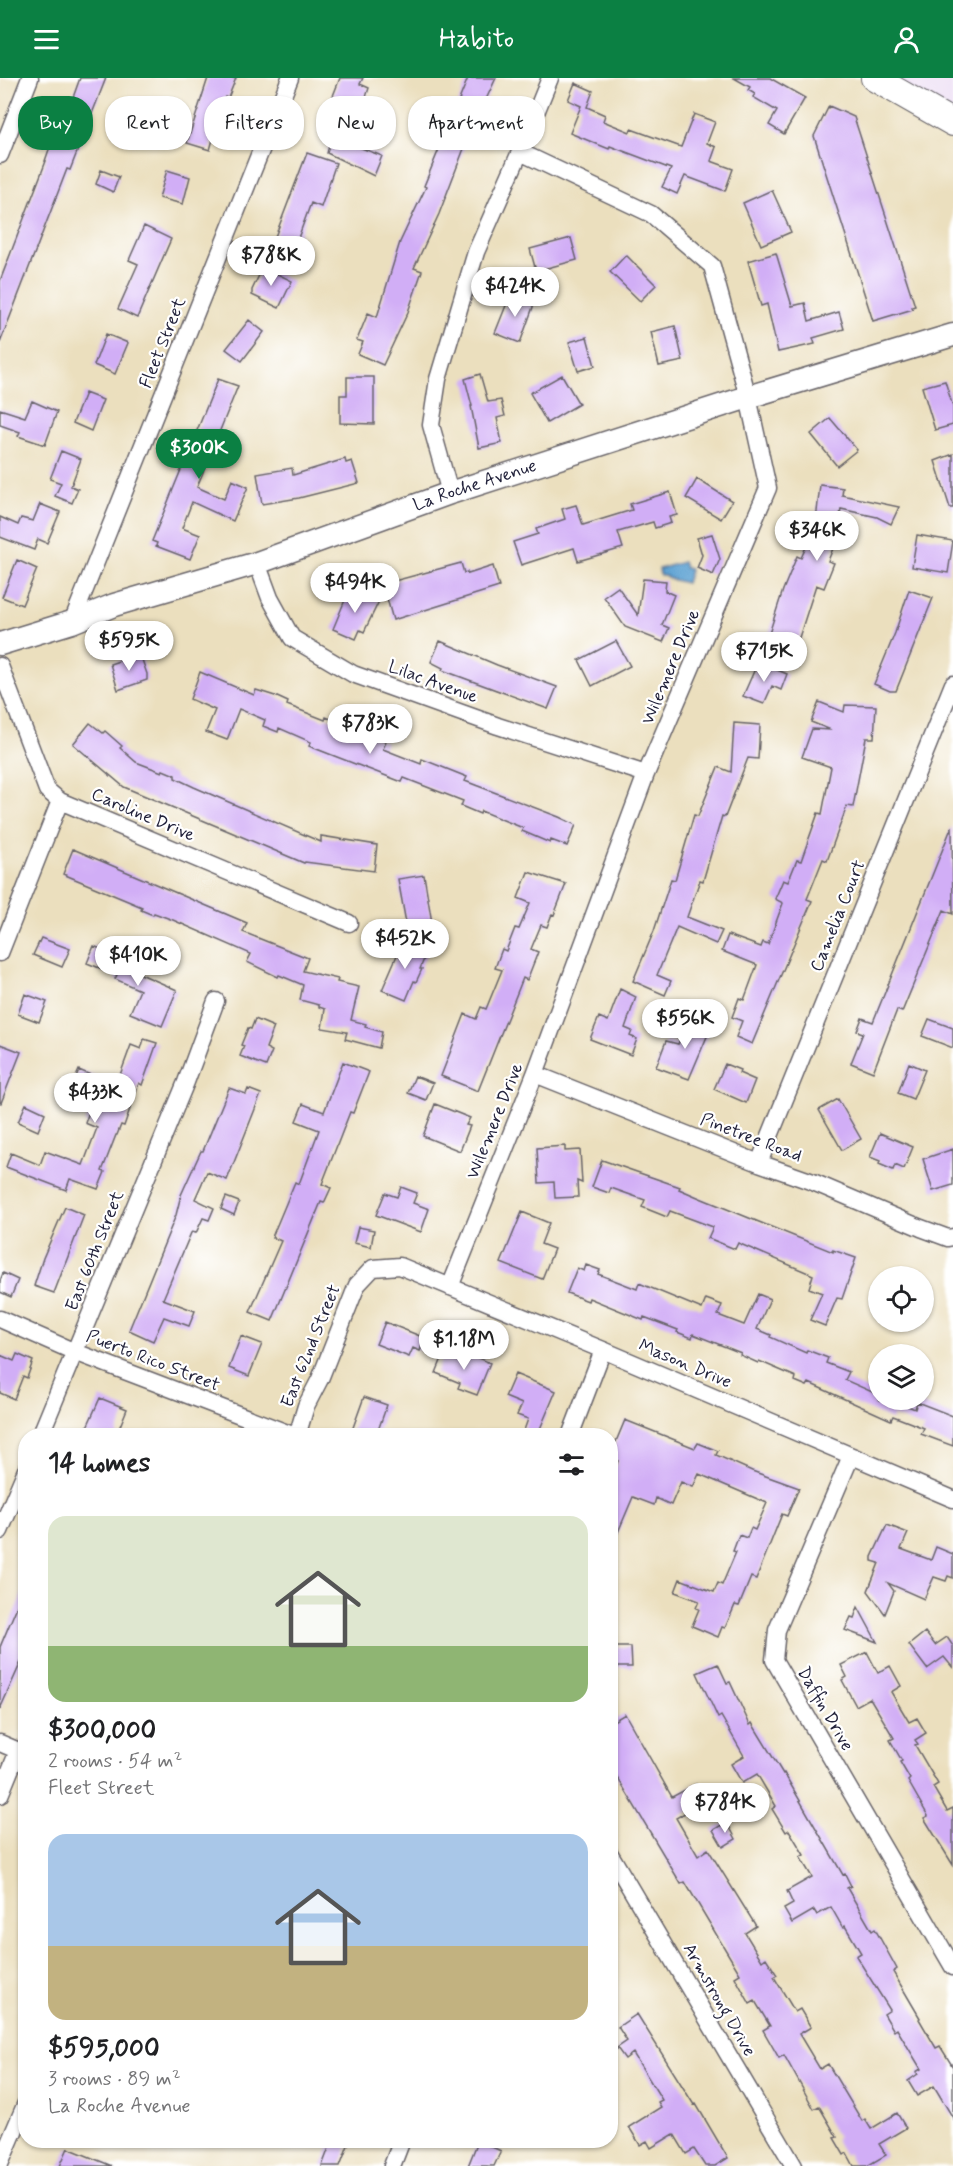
<!DOCTYPE html>
<html lang="en">
<head>
<meta charset="utf-8">
<style>
	:root { --surface:#fff; --page:#f2f2f2; --text:#202124; --muted:#757577; --accent:#0b8043 }
	body { margin:0; font-family:Mynerve,sans-serif; background:var(--page); color:var(--text); height:100vh; display:flex; flex-direction:column; font-size:22px; white-space:nowrap }
	* { box-sizing:border-box; margin:0 }
	p { font-size:20px; color:var(--muted) }
	.icon { flex:none; width:33px; height:33px; fill:none; stroke:currentColor; stroke-width:2; stroke-linecap:round; stroke-linejoin:round }
	.map { position:relative; flex:1; overflow:hidden }
	.sheet { position:absolute; left:18px; top:1350px; width:600px; height:720px; display:flex; flex-direction:column; background:var(--surface); border-radius:24px; box-shadow:0 2px 4px #0004 }
	.sheet>* { flex:none }
	.banner { position:absolute; left:18px; top:18px; width:600px; height:54px; display:flex; gap:12px }
	.buttons { position:absolute; left:868px; top:1188px; display:grid; gap:12px }
	.buttons a { display:grid; place-items:center; width:66px; height:66px; border-radius:50%; background:var(--surface); box-shadow:0 2px 4px #0004; font-size:30px }
	.price { position:absolute; translate:-50% -51px; padding:0 14px; border-radius:21px; background:#fff; color:#222; font-size:20px; line-height:39px; filter:drop-shadow(0 2px 3px #0008) }
	.price::after { content:''; position:absolute; left:50%; top:36px; width:18px; height:14px; margin-left:-9px; background:inherit; clip-path:polygon(0 0,100% 0,50% 100%) }
	.price.active { background:var(--accent); color:#fff }
	ul { padding:0; list-style:none }
	li { display:grid; align-content:center; gap:12px; height:318px; padding:0 30px }
	li span { display:grid; place-items:center; height:186px; border-radius:18px; color:#555 }
	li>.icon { margin-inline-start:auto }
	span .icon { width:108px; height:108px; fill:#fffc; stroke-width:1 }
	li b { font-size:26px }
	h2 { display:flex; justify-content:space-between; align-items:center; height:72px; padding:0 30px; font-size:26px }
	.tag { padding:0 21px; border-radius:24px; background:var(--surface); box-shadow:0 2px 4px #0004; font-size:21px; line-height:54px }
	.tag.active { background:var(--accent); color:#fff }
	header { display:flex; justify-content:space-between; align-items:center; height:78px; padding:0 30px; background:var(--accent); color:#fff; font-size:27px; font-weight:600 }
	.map>svg:first-child { display:block }
</style>
</head>
<body>
<header><svg class="icon" aria-label="menu" viewBox="0 0 24 24"><path d="M4 6h16M4 12h16M4 18h16"/></svg>Habito<svg class="icon" aria-label="person" viewBox="0 0 24 24"><circle cx="12" cy="8" r="4"/><path d="M4 21q1-7 8-7t8 7"/></svg></header>
<div class="map">
<svg width="953" height="2088" viewBox="0 0 953 2088">
	<rect width="100%" height="100%" fill="#fff"/>
	<filter id="ink" filterUnits="userSpaceOnUse"><feTurbulence type="fractalNoise" baseFrequency=".0167" numOctaves="2"/><feDisplacementMap in="SourceGraphic" scale="12" xChannelSelector="R" yChannelSelector="G"/><feConvolveMatrix kernelMatrix="1 2 1 2 8 2 1 2 1" color-interpolation-filters="sRGB"/></filter>
	<filter id="wash" filterUnits="userSpaceOnUse"><feTurbulence type="fractalNoise" baseFrequency=".008" numOctaves="4" result="noise"/><feDisplacementMap in="SourceGraphic" scale="24" xChannelSelector="R" yChannelSelector="G"/><feGaussianBlur stdDeviation="1.35" result="paint"/><feColorMatrix in="noise" values="0 0 0 0 0 0 0 0 0 0 0 0 0 0 0 0 0 1.4 0 .05"/><feComposite in="paint" operator="in"/></filter>
	<g filter="url(#wash)">
		<rect width="100%" height="100%" fill="#ebdfbe"/>
		<path fill="#e6d2f0" d="M890,0H953V37Z"/>
		<path fill="#5ea3d3" stroke="#406287" stroke-width="1.5" d="M683,484L685,490L690,491L686,505L670,501L664,497H660L659,491Z"/>
		<g id="blocks">
			<path fill="#d1aef6" d="M80,0H106L70,92L67,91L0,265V203L46,83H45L61,37L66,39Z
				M208,0H236L228,20L225,19L210,72L187,65Z
				M340,0H363L360,6L369,10L351,66L382,78L374,98L327,75L334,50L322,46Z
				M468,0H496L468,60L439,136L414,190L422,193L408,234L383,287L358,276L363,264L357,262L368,235L377,239L400,164L426,109L424,108Z
				M734,0H770L805,20L784,56L769,47L777,33L753,19L755,16L748,12L750,9Z
				M575,5L593,13L587,29L605,37L603,43L630,54L631,51L681,69L694,36L715,44L707,65L716,69L711,83L733,91L725,113L685,98L677,116L662,109L671,91L610,68L609,71L570,55L581,28L568,22Z
				M829,28L854,39L915,228L912,229L913,231L873,243L814,58Z
				M307,75L336,85L321,129L311,125L294,171L273,164Z
				M101,92L119,99L113,114L96,106Z
				M167,92L190,99L183,126L159,120Z
				M772,112L791,154L761,167L743,125Z
				M144,148L171,161L137,240L118,231L138,186L129,182Z
				M571,160L577,182L536,193L530,171Z
				M776,175L792,228L805,225L809,243L839,234L844,251L813,260L815,266L778,274L767,226L761,228L748,183Z
				M626,177L656,207L640,223L610,194Z
				M263,189L292,203L279,230L252,217V212Z
				M511,215L533,224V229L520,265L495,255Z
				M249,242L264,254L242,283L226,271Z
				M675,248L683,283L659,288L651,254Z
				M106,256L128,265L115,296L94,287Z
				M587,259L595,288L578,293L569,264Z
				M480,296L488,324L501,322L505,338L497,340L502,365L479,370L471,328H472L465,301Z
				M562,297L579,326L547,345L530,315Z
				M347,299H374V346L340,345V317H347Z
				M218,301L238,308L197,409L224,421L232,402L248,409L233,443L192,424L182,450L200,457L190,481L156,468L157,465L152,463Z
				M945,303L953,329V347L935,352L922,309Z
				M85,315L103,322L91,353L73,345Z
				M32,323L57,334L45,367L18,358L20,354L0,347V331L25,339Z
				M830,340L857,372L837,388L811,356Z
				M61,373L81,381L71,408L78,411L72,425L55,418L61,405L50,401Z
				M953,376V430H950L935,383Z
				M345,381L346,385L352,383L359,405L299,420L262,426L257,396L292,390L293,397Z
				M697,401L732,423L721,441L686,420Z
				M820,407L843,410L842,417L899,429L891,446L877,439L841,431L837,460L828,483L834,485L824,510L816,507L795,572L767,562L783,512L797,478L801,480L807,467L813,469Z
				M670,414L677,437L669,439L671,445L655,450L653,444L618,454L623,470L578,483L574,470L521,487L513,464L538,456L536,451L565,441L562,431L576,427L583,447L632,432L630,426Z
				M40,426L60,434L47,465L38,461L34,472L0,459V439L18,447L21,440L33,443Z
				M712,456L720,481L713,497L697,490L702,477L697,460Z
				M917,457L953,463L948,495L912,489Z
				M17,482L37,491L22,527L2,519Z
				M461,485L464,495L467,494L468,496L493,488L499,509L393,542L383,506Z
				M643,501L666,503L665,513L674,517L662,547L669,550L663,564L625,549L604,519L618,509L638,537Z
				M350,510L379,523L364,554L360,552L356,561L333,551Z
				M909,512L933,520L896,613H890L874,606L895,555Z
				M440,563L497,587L557,609L548,631L442,592L443,590L431,584Z
				M616,563L630,588L592,608L579,582Z
				M140,576L147,596V602L118,612L110,586Z
				M758,584L787,596L781,612L772,608L764,626L743,618Z
				M200,594L254,617L256,612L275,618L288,624L287,627L325,642L326,639L386,664L383,671L421,686L422,681L467,699L465,703L559,739L576,747L567,768L551,762L550,765L522,753L523,750L481,733L480,736L461,728L463,723L404,700L402,704L337,679L309,668L311,664L279,650L278,654L263,648L265,642L239,631L227,662L206,654L215,632L190,621Z
				M819,624L844,634L845,627L876,628L874,660H866L853,729L847,728L827,783L823,781L807,821L812,823L752,966L736,959L742,943L732,939L739,920L744,922L757,887L722,873L728,857L761,869L763,864L768,866L783,825L775,821L783,802L788,804L797,782L801,783L818,735L822,736L831,689L802,679L812,651L831,652L811,644Z
				M90,645L103,655L105,653L122,668L120,670L136,684L162,694L163,692L175,697V700L194,709L321,764V758L377,767L374,793L305,784L304,785L124,709L73,666Z
				M734,645L760,647L758,681L748,680L725,739L722,738L703,803L700,802L687,839L722,853L716,866L677,849L657,897L671,903L665,917L633,903L654,853L671,801L675,802L694,737L698,738L718,689L731,694Z
				M952,748L953,836L944,832L902,934L897,932L873,994L851,985L863,955L857,953L862,940L873,944Z
				M73,771L247,845L243,854L308,880L303,893L338,901L337,904L359,909L351,942L366,946L365,949L382,954L379,970L345,961L347,954L322,950L325,931L319,929V927L300,922L303,907L279,897L278,899L247,884L251,876L173,842L154,835L153,837L141,832L142,829L63,796Z
				M528,794L566,806L554,837L552,836L547,849L541,847L531,871L538,874L527,902L523,900L478,1013L441,998L465,936L476,941L481,929L486,931L502,892L495,890L502,871L506,873L515,850L519,851L530,825L518,820Z
				M424,797L433,851L408,856L398,801Z
				M41,860L70,871L62,889L33,877Z
				M404,861L428,871L420,891H422L416,904L414,903L406,922L382,912Z
				M94,868L138,889L136,894L177,912L162,948L130,935L140,912L115,901L117,897L87,885Z
				M620,911L636,919L625,950L632,953L630,958L637,961L631,977L590,961L599,939L608,943Z
				M25,916L47,924L39,944L18,936Z
				M691,939L711,949L689,1001L656,989L666,963L678,966Z
				M255,941L274,949L266,970L272,973L266,988L240,978L244,968L241,967L248,950L251,951Z
				M929,941L953,950V970L922,958Z
				M144,961L157,965L142,1007L139,1005L124,1048L121,1047L117,1057H116L102,1093L105,1094L98,1111L70,1101L66,1112L6,1089L11,1075L40,1087L45,1073L83,1087L97,1050L85,1045L95,1017L72,1008L79,992L116,1008L131,967L141,971Z
				M0,966L21,974L1,1025H0Z
				M343,984L369,994L353,1035L350,1034L322,1106L331,1110L324,1125L321,1124L272,1243L250,1234L281,1163L272,1159L295,1104L299,1106L319,1052L296,1043L303,1026L324,1034Z
				M909,985L925,992L913,1021L898,1015Z
				M725,986L740,992L739,995L755,1002L746,1025L714,1011Z
				M415,998L433,1005L426,1022L408,1015Z
				M229,1010L246,1016L248,1011L261,1016L227,1102L207,1094L195,1121L214,1130L209,1142L203,1140L196,1155L192,1154L191,1155L163,1221L195,1233L189,1248L164,1239L153,1263L129,1252L176,1137L181,1117L201,1073H203Z
				M838,1021L861,1061L842,1072L819,1032Z
				M26,1026L45,1035L38,1053L18,1044Z
				M435,1026L470,1040L466,1047L470,1048L460,1073L423,1058Z
				M880,1055L913,1069L904,1091L895,1087L893,1092L879,1086L880,1083L870,1079Z
				M565,1068V1073L580,1072L582,1105L577,1103L578,1119L555,1120L554,1104L539,1105L537,1070Z
				M953,1071V1107L933,1113L923,1081Z
				M602,1082L680,1109L679,1111L700,1120L833,1174V1172L856,1180L842,1221L837,1220L825,1248L810,1242L822,1215L809,1210L813,1197L738,1165L735,1171L708,1160L713,1149L670,1133L667,1139L642,1129L645,1122L611,1110L609,1115L592,1109Z
				M401,1109L417,1115L413,1125L429,1131L421,1154L376,1137L385,1115L397,1119Z
				M226,1119L239,1124L234,1137L221,1131Z
				M65,1129L84,1137L54,1215L34,1208L43,1180Z
				M522,1134L549,1145L541,1166L554,1171L542,1201L501,1185Z
				M358,1149L374,1152L371,1169L354,1165Z
				M586,1187L600,1192L598,1196L637,1211L639,1205L702,1231L706,1221L722,1227L718,1237L744,1247L758,1216L770,1221L757,1251L771,1257L770,1259L806,1275L807,1272L828,1280L826,1285L849,1294L845,1302L879,1317V1322H893L915,1331L917,1324L953,1338V1368L921,1356L924,1350L893,1338L891,1342L809,1305L807,1308L795,1303L796,1299L759,1283L758,1285L740,1277L741,1275L693,1256L692,1260L677,1254L678,1252L644,1239L643,1242L589,1220L588,1223L567,1215L577,1190L584,1193Z
				M3,1195L18,1202L11,1219L0,1214V1203Z
				M385,1244L425,1260L420,1273L413,1270L409,1279L376,1266Z
				M241,1258L262,1266L249,1298L229,1290Z
				M445,1273L459,1278L462,1273L490,1285L477,1317L458,1310L460,1305L436,1295Z
				M17,1276L33,1283L27,1300L23,1298L14,1321L0,1315V1277L14,1283Z
				M515,1296L556,1313L537,1358H522L528,1341L517,1337L522,1326L505,1319Z
				M364,1319L387,1327L376,1358H350Z
				M100,1320L127,1331L116,1358H83Z
				M625,1342L695,1370L698,1365L718,1373L716,1377L752,1393L799,1410L787,1438L782,1436L756,1501L751,1499L739,1528L735,1527L725,1550L722,1549L718,1559L692,1548L699,1531L696,1530L699,1523L675,1514L680,1501L714,1514L718,1505L722,1507L736,1474L733,1473L739,1457L747,1460L751,1450L755,1452L767,1425L699,1396L693,1409L681,1404L671,1427L656,1420L654,1427L633,1419L610,1473V1401L618,1383L610,1380V1378Z
				M887,1447L908,1455L901,1471L931,1482L936,1469L953,1476V1500L948,1498L946,1503L934,1499L924,1521L888,1505L894,1513L885,1536L868,1513L879,1485L872,1483V1479Z
				M26,1507V1583L22,1582L0,1631V1569Z
				M858,1529L877,1564L845,1552L851,1539L854,1540Z
				M925,1554L935,1567L947,1559L953,1568V1590L944,1579L927,1591L909,1567Z
				M610,1569H631L632,1589H610Z
				M867,1574L878,1595L890,1588L901,1608L891,1614L909,1644L917,1640L926,1655L915,1662L918,1666L915,1667L938,1706L933,1709L947,1733L953,1730V1787L924,1740L928,1738L908,1703L910,1701L900,1684L902,1683L890,1662L894,1660L870,1620L856,1628L842,1602L847,1599L841,1587Z
				M718,1586L727,1605L730,1604L750,1647L752,1645L783,1696L784,1695L843,1797L845,1796L851,1808L847,1810L872,1853L875,1851L897,1891L893,1894L920,1940L919,1941L936,1970L940,1968L953,1989V2040L934,2008L917,2018L908,2003L918,1996L916,1994L921,1991L897,1951L894,1953L884,1936L890,1932L856,1878L861,1875L845,1848L843,1850L831,1829L817,1837L814,1832L792,1845L784,1831L793,1826L787,1813L812,1799L800,1779L804,1777L789,1752L786,1754L772,1731L776,1728L757,1696L742,1705L731,1686L744,1678L721,1638L718,1640L697,1595Z
				M625,1636L672,1719L696,1706L706,1723L676,1740L698,1778L708,1771L756,1848L745,1855L762,1883L766,1880L777,1897L774,1899L795,1934L800,1931L810,1948L811,1949L799,1956L820,1991L828,1986L862,2043L865,2041L871,2051L897,2035L906,2050L879,2066L886,2077L867,2088H854L847,2075L844,2077L834,2060L837,2059L819,2028L814,2031L784,1977L779,1980L763,1952L770,1948L755,1923L750,1926L735,1899L740,1896L685,1804L681,1806L610,1687V1645Z
				M727,1744L736,1761L723,1769L713,1752Z
				M637,1936L694,2027L696,2026L728,2080L715,2088H705L694,2071L686,2076L674,2056L651,2070L647,2063L640,2067L629,2049L661,2029L658,2024L662,2022L633,1975L625,1981L617,1970L627,1963L618,1949Z
				M332,2062H350L340,2088H322Z
				M478,2063L501,2073L494,2088H468Z
				M68,2070L112,2088H60Z"/>
		</g>
	</g>
	<g filter="url(#ink)">
		<use href="#blocks" fill-opacity="0" stroke="#686469" stroke-width="1.5"/>
		<g fill="none" stroke-linecap="round" stroke-linejoin="round">
			<defs>
				<path id="minor" d="M0,77L30,0
					M450,415L431,347L438,301L476,174L520,74L550,0
					M257,485L270,520L292,560L353,596L498,648L646,696
					M72,544L290,0
					M0,588L47,712L60,723L349,845
					M0,875L60,723
					M535,996L759,1085L813,1104L921,1150L948,1160L953,1159
					M759,1085L953,606
					M450,1209L535,996L646,696L768,410L748,319L712,188L651,136L520,74
					M0,1241L75,1274L295,1358
					M40,1358L186,1004L216,923
					M297,1358L306,1328L320,1301L357,1207L373,1190L400,1188L603,1272L953,1421
					M570,1358L603,1272
					M851,1378L777,1552L774,1582L953,1889
					M0,1453L26,1392
					M0,1665L26,1676
					M0,1717L18,1673
					M610,1776L794,2088
					M0,2086L26,2025
					M392,2088L402,2062"/>
				<g id="secondary">
					<path id="s1" d="M0,566L72,544L114,527L257,485L450,415L748,319L953,257"/>
				</g>
				<path id="primary" d="M874,0L953,45"/>
			</defs>
			<use href="#minor" stroke="#686469" stroke-width="19"/>
			<use href="#secondary" stroke="#686469" stroke-width="25"/>
			<use href="#primary" stroke="#686469" stroke-width="28"/>
			<use href="#minor" stroke="#fff" stroke-width="16"/>
			<use href="#secondary" stroke="#fff" stroke-width="22"/>
			<use href="#primary" stroke="#fff" stroke-width="26"/>
		</g>
	</g>
	<g text-anchor="middle" dominant-baseline="central" stroke-width="4.5" stroke-linejoin="round" paint-order="stroke">
		<g font-size="18" fill="#22223b" stroke="#fff">
			<text transform="translate(163 265) rotate(-68)">Fleet Street</text>
			<text stroke="none"><textPath href="#s1" startOffset="501">La Roche Avenue</textPath></text>
			<text transform="translate(671 589) rotate(-67)">Wilemere Drive</text>
			<text transform="translate(433 604) rotate(20)">Lilac Avenue</text>
			<text transform="translate(143 737) rotate(23)">Caroline Drive</text>
			<text transform="translate(838 838) rotate(-68)">Camelia Court</text>
			<text transform="translate(495 1043) rotate(-68)">Wilemere Drive</text>
			<text transform="translate(751 1060) rotate(21)">Pinetree Road</text>
			<text transform="translate(95 1173) rotate(-68)">East 60th Street</text>
			<text transform="translate(311 1268) rotate(-68)">East 62nd Street</text>
			<text transform="translate(153 1283) rotate(21)">Puerto Rico Street</text>
			<text transform="translate(685 1286) rotate(23)">Mason Drive</text>
			<text transform="translate(825 1631) rotate(60)">Daffin Drive</text>
			<text transform="translate(719 1922) rotate(60)">Armstrong Drive</text>
		</g>
	</g>
</svg>
<div class="buttons">
<a><svg class="icon" aria-label="locate" viewBox="0 0 24 24"><circle cx="12" cy="12" r="6"/><path d="M12 2v4M12 18v4M2 12h4M18 12h4"/></svg></a>
<a><svg class="icon" aria-label="layers" viewBox="0 0 24 24"><path d="M12 4l9 5-9 5-9-5zM3 14l9 5 9-5"/></svg></a>
</div>
<b class="price" style="left:271px;top:209px">$788K</b>
<b class="price" style="left:515px;top:240px">$424K</b>
<b class="price active" style="left:199px;top:402px">$300K</b>
<b class="price" style="left:817px;top:484px">$346K</b>
<b class="price" style="left:355px;top:536px">$494K</b>
<b class="price" style="left:129px;top:594px">$595K</b>
<b class="price" style="left:764px;top:605px">$715K</b>
<b class="price" style="left:370px;top:677px">$783K</b>
<b class="price" style="left:405px;top:892px">$452K</b>
<b class="price" style="left:138px;top:909px">$410K</b>
<b class="price" style="left:685px;top:972px">$556K</b>
<b class="price" style="left:95px;top:1046px">$433K</b>
<b class="price" style="left:464px;top:1293px">$1.18M</b>
<b class="price" style="left:725px;top:1756px">$784K</b>
<div class="banner">
<a class="tag active">Buy</a>
<a class="tag">Rent</a>
<a class="tag">Filters</a>
<a class="tag">New</a>
<a class="tag">Apartment</a>
</div>
<section class="sheet">
<h2>14 homes<svg class="icon" aria-label="filters" viewBox="0 0 24 24"><path d="M4 7h16M4 17h16"/><circle cx="9" cy="7" r="2"/><circle cx="15" cy="17" r="2"/></svg></h2>
<ul>
<li><span style="background:linear-gradient(#dfe7d0 70%,#8fb573 0)"><svg class="icon" aria-label="home" viewBox="0 0 24 24"><path d="M3 11l9-7 9 7M6 9v11h12V9"/></svg></span><div><b>$300,000</b><p>2 rooms · 54 m²</p><p>Fleet Street</p></div></li>
<li><span style="background:linear-gradient(#a9c7e8 60%,#c2b280 0)"><svg class="icon" aria-label="home" viewBox="0 0 24 24"><path d="M3 11l9-7 9 7M6 9v11h12V9"/></svg></span><div><b>$595,000</b><p>3 rooms · 89 m²</p><p>La Roche Avenue</p></div></li>
</ul>
</section>
</div>
</body>
</html>
